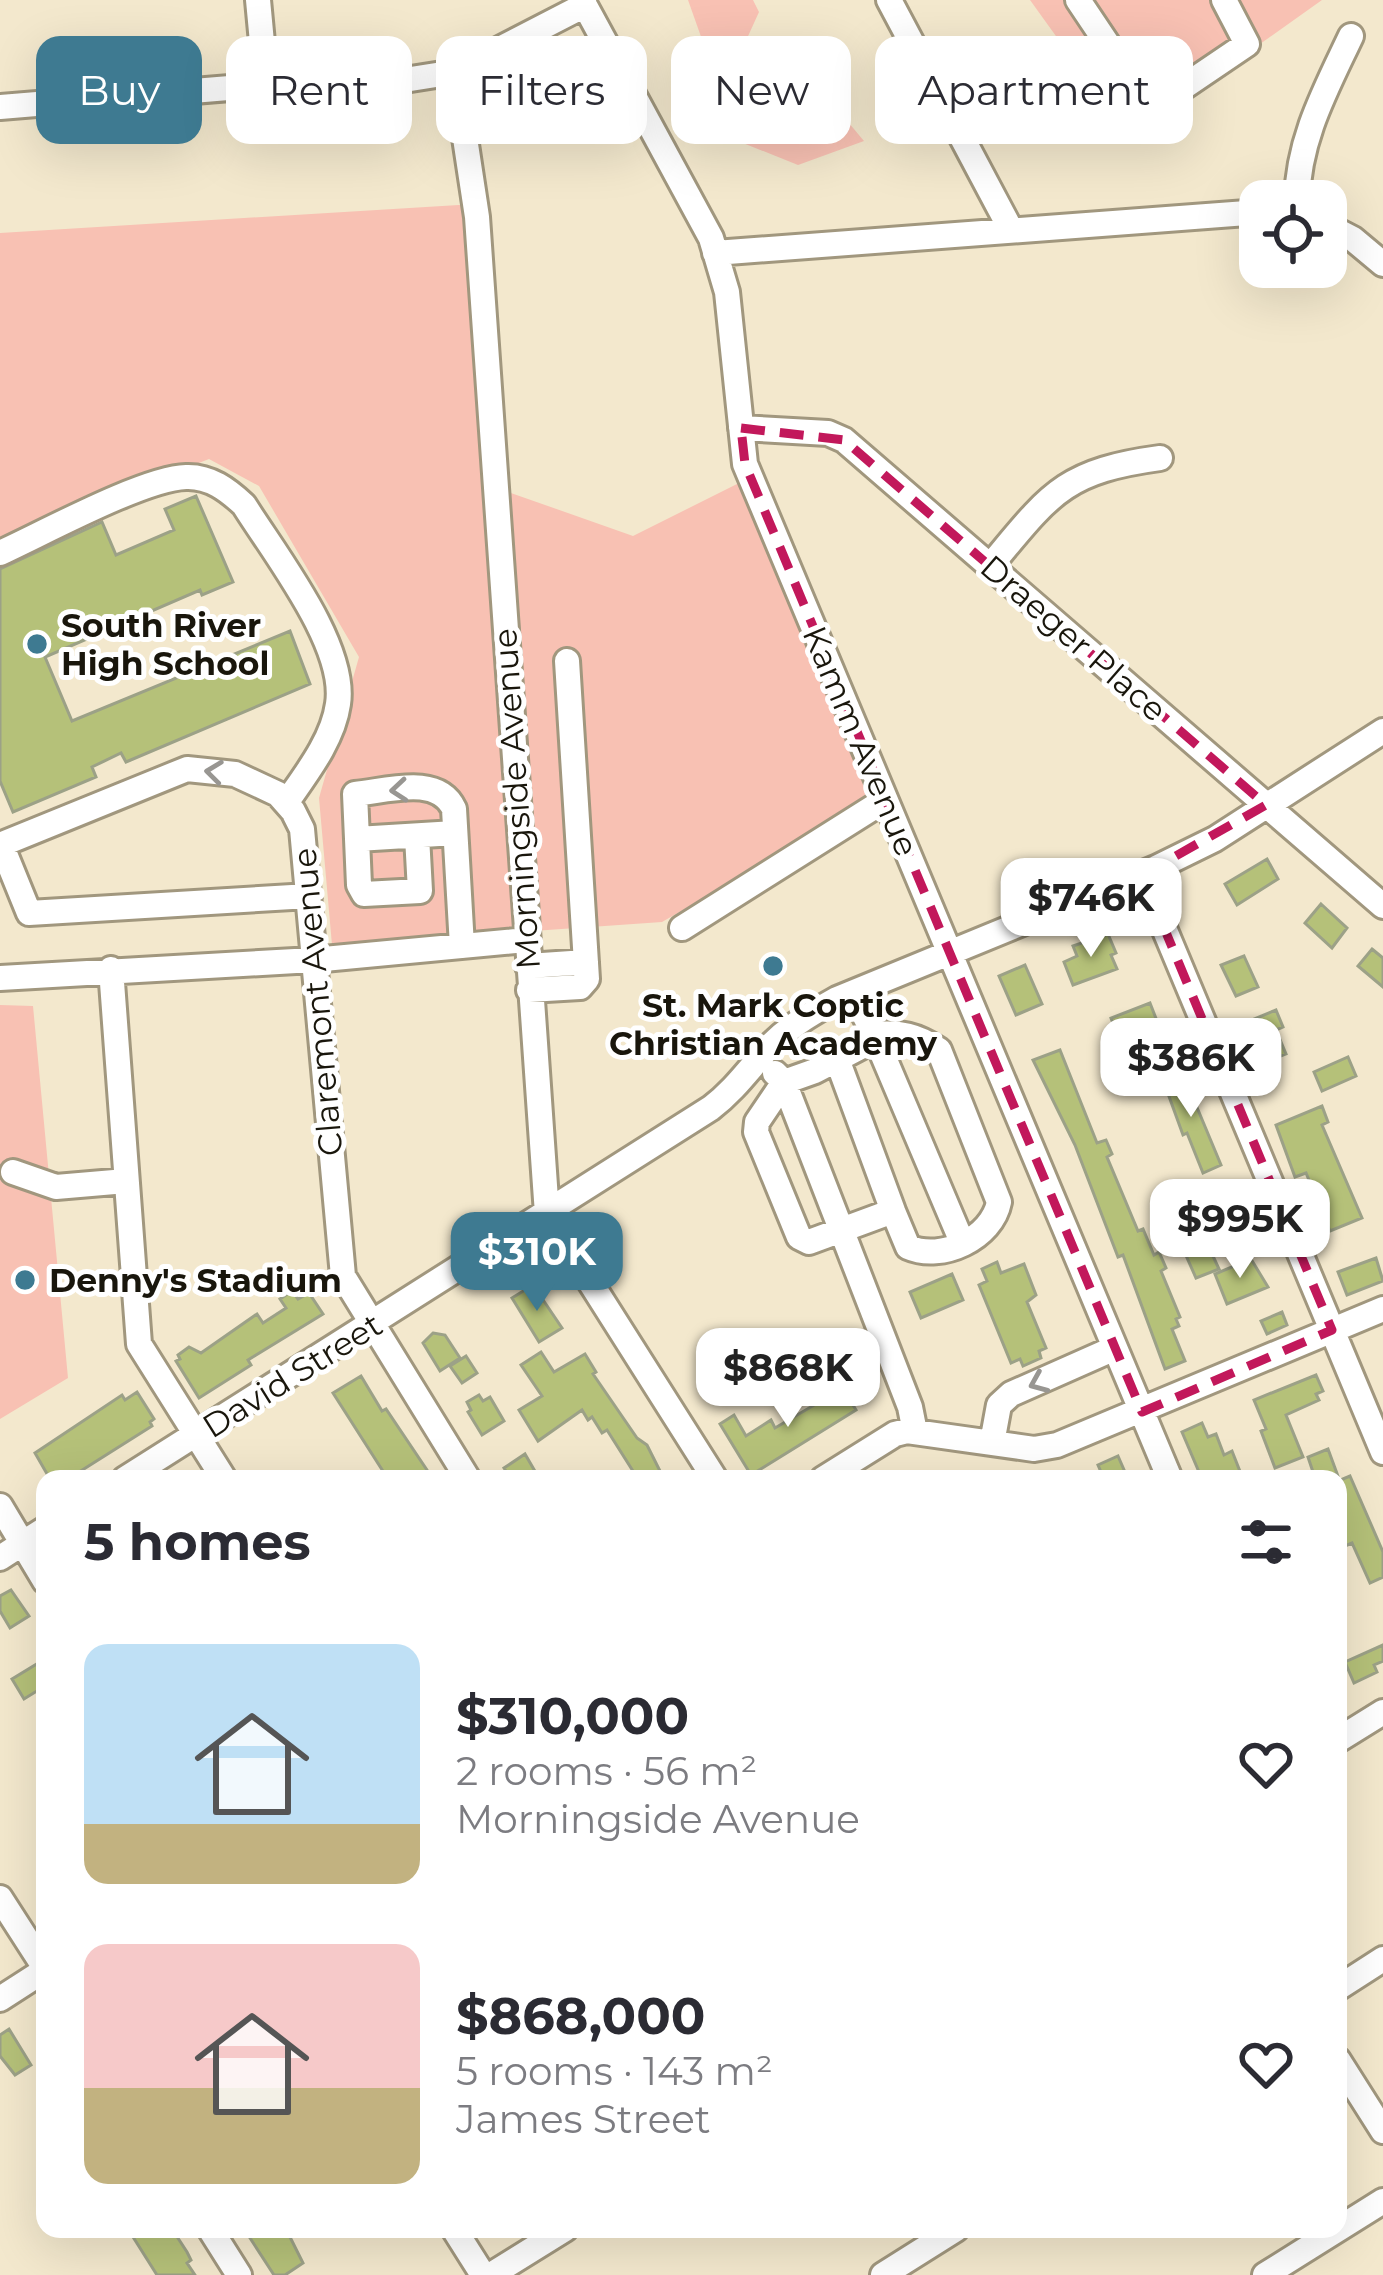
<!DOCTYPE html>
<html lang="en">
<head>
<meta charset="utf-8">
<style>
	:root { --surface:#fff; --page:#f7f7f7; --text:#2b2b33; --muted:#7c7c81; --accent:#3e7a91 }
	body { margin:0; font-family:Montserrat,sans-serif; background:var(--page); color:var(--text); height:100vh; display:flex; flex-direction:column; font-size:45px; white-space:nowrap }
	* { box-sizing:border-box; margin:0 }
	p { font-size:39px; color:var(--muted) }
	.icon { flex:none; width:66px; height:66px; fill:none; stroke:currentColor; stroke-width:2; stroke-linecap:round; stroke-linejoin:round }
	.map { position:relative; flex:1; overflow:hidden }
	.sheet { position:absolute; left:36px; top:1470px; width:1311px; height:768px; display:flex; flex-direction:column; background:var(--surface); border-radius:24px; box-shadow:0 12px 48px #0002 }
	.sheet>* { flex:none }
	.top-card { position:absolute; left:36px; top:36px; width:1311px; height:108px; display:flex; gap:24px }
	.tools { position:absolute; left:1239px; top:180px; display:grid; gap:24px }
	.tools a { display:grid; place-items:center; width:108px; height:108px; border-radius:24px; background:var(--surface); box-shadow:0 12px 48px #0002; font-size:60px }
	.price { position:absolute; translate:-50% -102px; padding:0 27px; border-radius:24px; background:#fff; color:#222; font-size:39px; line-height:78px; filter:drop-shadow(0 3px 6px #0008) }
	.price::after { content:''; position:absolute; left:50%; top:72px; width:36px; height:27px; margin-left:-18px; background:inherit; clip-path:polygon(0 0,100% 0,50% 100%) }
	.price.selected { background:var(--accent); color:#fff }
	ul { padding:0; list-style:none }
	li { display:flex; align-items:center; gap:36px; height:300px; padding:0 48px }
	li span { display:grid; place-items:center; flex:none; width:336px; height:240px; border-radius:24px; color:#555 }
	li>.icon { margin-inline-start:auto }
	span .icon { width:144px; height:144px; fill:#fffc; stroke-width:1 }
	li b { font-size:51px }
	h2 { display:flex; justify-content:space-between; align-items:center; height:144px; padding:0 48px; font-size:51px }
	.chip { padding:0 42px; border-radius:24px; background:var(--surface); box-shadow:0 12px 48px #0002; font-size:42px; line-height:108px }
	.chip.selected { background:var(--accent); color:#fff }
	.map>svg:first-child { display:block }
</style>
</head>
<body>
<div class="map">
<svg width="1383" height="2275" viewBox="0 0 1383 2275">
	<rect width="100%" height="100%" fill="#f3e8cd"/>
	<path fill="#f8c1b3" d="M688,0H753L759,12L744,45L765,77L812,79L864,141L798,165L738,141Z
		M1030,0H1322L1150,122L1094,89Z
		M475,204L497,488L633,536L751,477L884,794L662,922L332,945L319,798L359,657L259,486L209,459L0,541V233Z
		M0,1005L33,1006L68,1378L0,1419Z"/>
	<path fill="#b5c179" stroke="#9ca187" stroke-width="3" d="M196,496L233,582L202,595L200,590L45,657L72,721L290,631L310,684L126,762L121,753L92,767L96,777L13,812L0,781V569L102,522L116,555L174,530L165,509Z
		M1267,859L1278,879L1237,905L1225,884Z
		M1321,904L1347,928L1332,948L1305,923Z
		M1108,934L1116,953L1111,955L1117,969L1073,985L1064,962L1077,956L1073,946Z
		M1372,949L1383,958V987L1358,966Z
		M1244,956L1258,987L1236,996L1221,965Z
		M1025,965L1042,1004L1016,1015L999,976Z
		M1150,1003L1164,1039L1142,1048L1134,1029L1118,1036L1111,1018Z
		M1276,1010L1283,1027L1276,1030L1286,1054L1263,1063L1247,1022Z
		M1060,1050L1097,1143L1106,1140L1112,1154L1107,1157L1138,1231L1143,1229L1154,1255L1159,1252L1166,1268L1161,1271L1180,1317L1176,1319L1179,1326L1172,1329L1185,1361L1165,1369L1123,1255L1118,1257L1075,1145L1033,1060Z
		M1348,1057L1356,1076L1322,1091L1314,1072Z
		M1181,1069L1221,1165L1203,1173L1187,1133L1183,1135L1162,1077Z
		M1322,1106L1328,1122L1322,1125L1362,1218L1330,1231L1306,1173L1295,1177L1276,1125Z
		M1236,1194L1242,1210L1207,1224L1201,1208Z
		M1206,1241L1219,1269L1196,1278L1184,1251Z
		M1376,1258L1383,1281L1347,1295L1338,1272Z
		M1251,1259L1268,1287L1227,1304L1215,1274Z
		M997,1262L1001,1273L1024,1264L1036,1295L1027,1302L1046,1348L1039,1351L1041,1358L1023,1366L1020,1359L1011,1363L979,1285L987,1281L982,1269Z
		M952,1274L963,1300L921,1318L910,1292Z
		M533,1285L562,1328L539,1342L512,1298Z
		M292,1291L298,1299L309,1293L323,1314L248,1360L251,1365L199,1398L176,1361L180,1359L178,1355L189,1347L201,1353L257,1314L263,1323L286,1308L280,1299Z
		M1282,1312L1287,1325L1267,1334L1261,1321Z
		M433,1333L445,1335L460,1358L440,1371L423,1343Z
		M541,1352L554,1372L585,1354L596,1372L593,1374L637,1438L647,1445L664,1479H638L607,1430L602,1433L592,1417L588,1420L582,1410L538,1441L519,1410L542,1396L521,1365Z
		M466,1356L477,1373L462,1383L450,1366Z
		M1316,1375L1323,1391L1316,1394L1319,1400L1286,1415L1303,1457L1275,1468L1261,1431L1266,1429L1254,1400Z
		M361,1376L382,1411L386,1409L433,1479H388L333,1393Z
		M850,1384L859,1400L853,1405L856,1410L751,1475L720,1424L734,1415L746,1436L771,1420L775,1428Z
		M137,1392L154,1419L150,1422L152,1426L68,1479H50L35,1453L122,1395L125,1400Z
		M479,1395L483,1401L490,1397L504,1421L482,1435L468,1412L471,1410L467,1402Z
		M1202,1423L1208,1437L1216,1434L1224,1455L1232,1451L1241,1474L1229,1479H1202L1182,1432Z
		M1328,1449L1339,1479H1322L1319,1473L1314,1475L1308,1457Z
		M525,1454L536,1473L526,1479H511L504,1468Z
		M1118,1456L1128,1479H1104L1098,1465Z
		M1350,1476L1383,1552V1577L1370,1583L1352,1543L1338,1549V1481Z
		M11,1590L29,1616L10,1628L0,1611V1596Z
		M1383,1645V1661L1374,1665L1377,1672L1354,1683L1345,1662Z
		M45,1659V1686L24,1699L12,1679Z
		M9,2029L31,2065L15,2075L0,2056V2035Z
		M128,2229H172L187,2252L191,2260L187,2263L195,2275H157Z
		M264,2229H286L303,2263L285,2275H274L250,2238Z"/>
	<g fill="none" stroke-linecap="round" stroke-linejoin="round">
		<defs>
			<path id="minor" d="M258,0L266,85
				M582,0L711,238L727,292L745,464L1170,1479
				M889,0L1011,230
				M1078,0L1151,109L1247,44L1224,0
				M455,72L477,217L547,1214L715,1479
				M0,107L266,85L398,81L455,72L585,5
				M1297,201C1298,140 1325,91 1351,36
				M1326,225L1353,239L1383,264
				M715,253L1260,212
				M741,428L828,433L844,440L1383,906
				M0,553C42,534 144,478 186,477C210,476 228,490 244,505C276,556 347,646 338,704C333,740 306,774 286,803
				M991,565C1050,494 1064,471 1160,458
				M417,836L420,891L364,894L359,885L357,839L455,833
				M357,839L355,794C387,791 438,774 454,809L462,946
				M1,844L29,913L309,896
				M0,845L187,769L235,774L278,794L293,811L302,829L343,1276L468,1479
				M1141,873L1383,1452
				M682,928L885,800
				M528,966L586,962
				M111,969L139,1344L224,1479
				M0,978L313,960L526,940
				M529,990L580,987L587,979L567,661
				M853,993L874,1034L872,1041L815,1071L784,1082L757,1122L756,1132L799,1237L809,1242L893,1211L908,1247C942,1262 992,1238 999,1202L939,1050C916,1035 901,1032 874,1034L962,1242
				M837,1059L893,1211
				M775,1073L784,1082L910,1407L915,1432
				M13,1172L56,1187L126,1181
				M992,1443L999,1405L1011,1394L1115,1348
				M125,1479L711,1108C736,1089 751,1066 772,1044C791,1025 814,1012 837,999L1156,868L1215,839L1383,731
				M823,1479L895,1434L907,1431L1034,1449L1057,1445L1383,1309
				M0,1506L45,1581
				M0,1558L45,1529
				M1338,1740L1383,1712
				M0,1898L45,1968
				M1338,1988L1383,1959
				M0,1999L45,1970
				M1338,2060L1383,2131
				M210,2229L239,2275
				M454,2229L483,2275
				M491,2275L565,2229
				M883,2275L956,2229
				M1265,2275L1383,2201"/>
		</defs>
		<use href="#minor" stroke="#a1977e" stroke-width="30"/>
		<use href="#minor" stroke="#fff" stroke-width="24"/>
	</g>
	<defs><path id="oneway-chevron" d="M-2-3.5L2.5 0L-2 3.5" fill="none" stroke-width="1.6" stroke-linecap="round" stroke-linejoin="round" transform="scale(3)"/></defs>
	<g stroke="#989692">
		<use href="#oneway-chevron" transform="translate(214 772) rotate(-173)"/>
		<use href="#oneway-chevron" transform="translate(399 790) rotate(175)"/>
		<use href="#oneway-chevron" transform="translate(1038 1383) rotate(157)"/>
	</g>
	<path fill="none" stroke="#c2185b" stroke-width="9" stroke-dasharray="24 15" stroke-linejoin="round" d="M741,428L844,440L1266,805L1142,875L1332,1330L1142,1412L745,464Z"/>
	<g fill="#3e7a91" stroke="#fff" stroke-width="4.5">
		<circle cx="37" cy="644" r="12"/>
		<circle cx="773" cy="966" r="12"/>
		<circle cx="25" cy="1280" r="12"/>
	</g>
	<g text-anchor="middle" dominant-baseline="central" stroke-width="10" stroke-linejoin="round" paint-order="stroke">
		<g font-size="33" font-weight="bold" fill="#19160c" stroke="#fff" text-anchor="start">
			<text x="61" y="625">South River<tspan x="61" dy="38">High School</tspan></text>
			<text x="773" y="1005" text-anchor="middle">St. Mark Coptic<tspan x="773" dy="38">Christian Academy</tspan></text>
			<text x="49" y="1280">Denny's Stadium</text>
		</g>
		<g font-size="33" fill="#19160c" stroke="#fff">
			<text transform="translate(1074 638) rotate(41)">Draeger Place</text>
			<text transform="translate(861 741) rotate(67)">Kamm Avenue</text>
			<text transform="translate(516 799) rotate(-94)">Morningside Avenue</text>
			<text transform="translate(317 1002) rotate(-95)">Claremont Avenue</text>
			<text transform="translate(292 1375) rotate(-32)">David Street</text>
		</g>
	</g>
</svg>
<div class="tools">
<a><svg class="icon" aria-label="locate" viewBox="0 0 24 24"><circle cx="12" cy="12" r="6"/><path d="M12 2v4M12 18v4M2 12h4M18 12h4"/></svg></a>
</div>
<b class="price" style="left:1091px;top:960px">$746K</b>
<b class="price" style="left:1191px;top:1120px">$386K</b>
<b class="price" style="left:1240px;top:1281px">$995K</b>
<b class="price selected" style="left:537px;top:1314px">$310K</b>
<b class="price" style="left:788px;top:1430px">$868K</b>
<div class="top-card">
<a class="chip selected">Buy</a>
<a class="chip">Rent</a>
<a class="chip">Filters</a>
<a class="chip">New</a>
<a class="chip">Apartment</a>
</div>
<section class="sheet">
<h2>5 homes<svg class="icon" aria-label="filters" viewBox="0 0 24 24"><path d="M4 7h16M4 17h16"/><circle cx="9" cy="7" r="2"/><circle cx="15" cy="17" r="2"/></svg></h2>
<ul>
<li><span style="background:linear-gradient(#bfe0f5 75%,#c2b280 0)"><svg class="icon" aria-label="home" viewBox="0 0 24 24"><path d="M3 11l9-7 9 7M6 9v11h12V9"/></svg></span><div><b>$310,000</b><p>2 rooms · 56 m²</p><p>Morningside Avenue</p></div><svg class="icon" aria-label="heart" viewBox="0 0 24 24"><path d="M12 20l-8-8c-3-5 5-10 8-4 3-6 11-1 8 4z"/></svg></li>
<li><span style="background:linear-gradient(#f6c9c9 60%,#c2b280 0)"><svg class="icon" aria-label="home" viewBox="0 0 24 24"><path d="M3 11l9-7 9 7M6 9v11h12V9"/></svg></span><div><b>$868,000</b><p>5 rooms · 143 m²</p><p>James Street</p></div><svg class="icon" aria-label="heart" viewBox="0 0 24 24"><path d="M12 20l-8-8c-3-5 5-10 8-4 3-6 11-1 8 4z"/></svg></li>
</ul>
</section>
</div>
</body>
</html>
